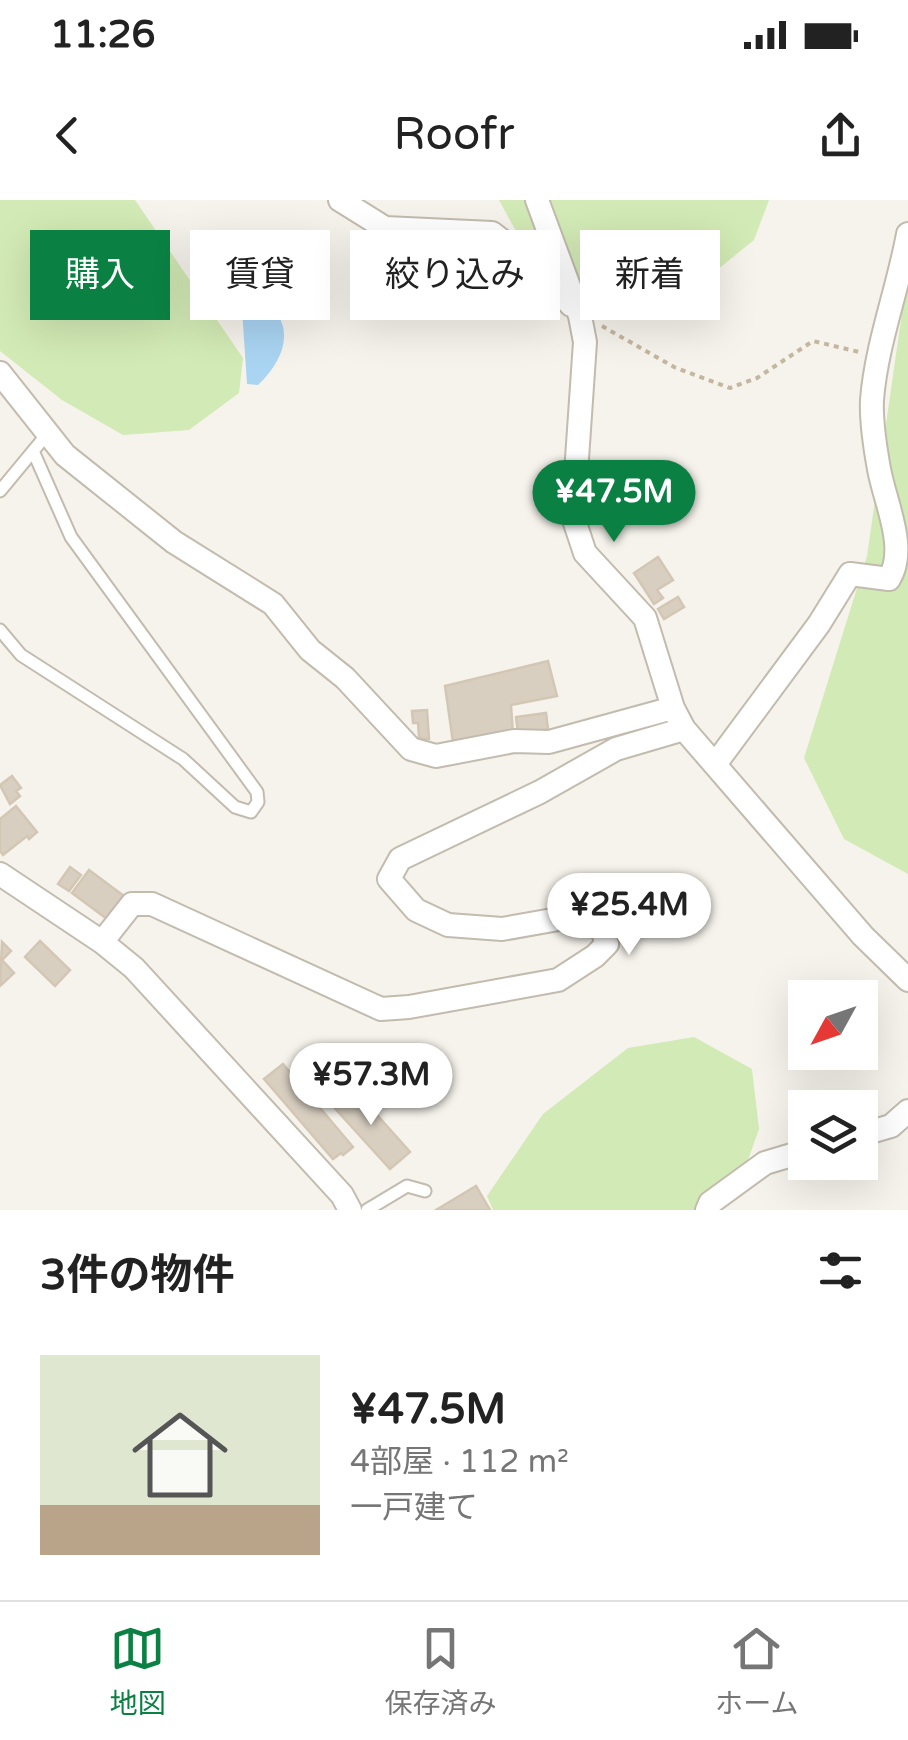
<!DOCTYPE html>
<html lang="ja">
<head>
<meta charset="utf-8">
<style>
	:root { --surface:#fff; --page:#f2f2f2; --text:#222; --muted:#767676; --line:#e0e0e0; --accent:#0b8043 }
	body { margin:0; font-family:"Varela Round","Noto Sans JP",sans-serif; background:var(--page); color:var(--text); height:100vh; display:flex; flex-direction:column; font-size:38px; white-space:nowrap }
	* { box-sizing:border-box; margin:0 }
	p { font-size:32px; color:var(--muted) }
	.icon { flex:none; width:55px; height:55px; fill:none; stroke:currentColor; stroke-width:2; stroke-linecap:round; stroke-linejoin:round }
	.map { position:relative; height:1010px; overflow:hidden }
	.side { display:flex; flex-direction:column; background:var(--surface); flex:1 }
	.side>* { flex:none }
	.guide { position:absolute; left:30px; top:30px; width:850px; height:90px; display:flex; gap:20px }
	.needle { width:65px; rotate:230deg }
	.tools { position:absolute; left:788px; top:780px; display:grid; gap:20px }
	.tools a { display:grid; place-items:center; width:90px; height:90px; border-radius:0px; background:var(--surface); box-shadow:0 10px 40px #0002; font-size:50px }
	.price { position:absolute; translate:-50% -85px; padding:0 22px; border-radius:35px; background:#fff; color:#222; font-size:32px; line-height:65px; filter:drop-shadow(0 2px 5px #0008) }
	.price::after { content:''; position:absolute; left:50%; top:60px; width:30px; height:22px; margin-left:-15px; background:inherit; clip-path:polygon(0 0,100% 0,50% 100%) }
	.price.on { background:var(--accent); color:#fff }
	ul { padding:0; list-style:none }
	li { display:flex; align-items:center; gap:30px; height:250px; padding:0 40px }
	li span { display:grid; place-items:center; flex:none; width:280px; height:200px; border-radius:0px; color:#555 }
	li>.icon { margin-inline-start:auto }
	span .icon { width:120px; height:120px; fill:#fffc; stroke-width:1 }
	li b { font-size:42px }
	h2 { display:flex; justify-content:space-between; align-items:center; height:120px; padding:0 40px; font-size:42px }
	.chip { padding:0 35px; border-radius:0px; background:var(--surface); box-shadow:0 10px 40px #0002; font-size:35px; line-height:90px }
	.chip.on { background:var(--accent); color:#fff }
	.status { display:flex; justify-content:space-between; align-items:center; height:70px; padding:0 50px; background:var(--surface); direction:ltr }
	.status svg { height:28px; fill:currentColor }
	header { display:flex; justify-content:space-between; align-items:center; height:130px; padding:0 40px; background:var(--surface); font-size:45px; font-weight:600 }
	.tab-bar { display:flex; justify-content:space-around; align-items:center; height:140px; border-top:2px solid var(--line); background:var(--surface); font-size:28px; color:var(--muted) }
	.tab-bar a { display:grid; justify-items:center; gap:5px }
	.tab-bar .on { color:var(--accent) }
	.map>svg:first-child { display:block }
</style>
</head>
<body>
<div class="status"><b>11:26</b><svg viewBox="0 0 49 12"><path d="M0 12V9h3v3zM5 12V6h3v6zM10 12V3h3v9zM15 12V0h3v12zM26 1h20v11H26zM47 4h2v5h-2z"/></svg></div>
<header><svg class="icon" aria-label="back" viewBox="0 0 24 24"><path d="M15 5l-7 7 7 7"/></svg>Roofr<svg class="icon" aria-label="share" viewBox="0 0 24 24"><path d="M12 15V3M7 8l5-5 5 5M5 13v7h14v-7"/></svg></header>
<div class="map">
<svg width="908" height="1010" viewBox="0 0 908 1010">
	<rect width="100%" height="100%" fill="#f6f3ec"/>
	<path fill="#d2eab5" d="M0,0H135L243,158L239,193L189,230L123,235L62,200L0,151Z
		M499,0H769L754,40L701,83L627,105L570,99L530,57Z
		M908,71V674L844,639L804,558L867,356Z
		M694,837L752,869L759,929L738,988L712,1010H493L487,996L543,914L628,848Z"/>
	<path fill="#a9d4f2" d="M256,95C298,120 288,156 258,185L247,184L242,109L246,99Z"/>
	<path fill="#d8cfc1" stroke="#d3c7b4" stroke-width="2.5" d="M658,357L673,380L657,390L663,398L654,404L634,373Z
		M678,397L684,407L664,419L658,409Z
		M548,461L557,496L511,505L513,535L453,542L445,486Z
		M427,510L429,539H423L419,537L418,523H413L412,511Z
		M546,513L548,529L518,533L516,517Z
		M12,576L21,588L16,591L20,596L10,604L0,585Z
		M16,606L37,632L29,639L27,636L3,655L0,651V619Z
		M70,667L81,675L69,691L58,684Z
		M89,670L124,696L107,719L72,693Z
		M40,741L70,770L55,786L25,757Z
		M2,742L11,751L2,760L14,773L0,786Z
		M283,864L353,947L343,955L341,953L333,959L264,879Z
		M352,887L410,952L390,969L332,905Z
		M476,986L490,1010H436Z"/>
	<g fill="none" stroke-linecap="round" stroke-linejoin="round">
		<defs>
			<path id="lane" d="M0,291L48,233
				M0,430L21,455L183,559L235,607L251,612L258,602L257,592L71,337L33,251
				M367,1010L407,986L425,991"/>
			<path id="street" d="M340,0L385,28L492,33L540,70L571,105
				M537,0L580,116L585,142L573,317L585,353L645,418L673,508L684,529L863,736L908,780
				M0,173L65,255L174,342L273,404L310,450L345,478L411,549L436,556L514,541L549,542L673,508
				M716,563L819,424L850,374L889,379C908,348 885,303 879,269C875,247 871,221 872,200C876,146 898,89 908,34
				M0,674L102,742L134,768L342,995L350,1010
				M102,742L132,704H152L381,809L409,807L558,780L595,756L607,744L600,724L581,715L502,729L448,725L416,710L389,679L400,659L540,592L616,549L684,529
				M860,935L891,926L908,911
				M707,1010L710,1003L765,963L805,951"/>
		</defs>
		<use href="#lane" stroke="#c2bbae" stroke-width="15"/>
		<use href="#street" stroke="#c2bbae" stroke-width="26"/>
		<path stroke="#c4b79f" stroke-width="4" stroke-dasharray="5 5" stroke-linecap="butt" d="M602,126L674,167L730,188L757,178L813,141L859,152"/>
		<use href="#lane" stroke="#fff" stroke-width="11"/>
		<use href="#street" stroke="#fff" stroke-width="22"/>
	</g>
</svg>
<div class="tools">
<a><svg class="needle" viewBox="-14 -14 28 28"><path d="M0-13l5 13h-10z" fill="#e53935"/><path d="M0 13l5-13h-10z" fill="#767676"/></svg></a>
<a><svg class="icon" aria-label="layers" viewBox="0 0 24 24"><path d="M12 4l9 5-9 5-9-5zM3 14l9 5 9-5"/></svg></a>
</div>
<b class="price on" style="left:614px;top:345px">¥47.5M</b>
<b class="price" style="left:629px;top:758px">¥25.4M</b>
<b class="price" style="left:371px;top:928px">¥57.3M</b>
<div class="guide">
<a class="chip on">購入</a>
<a class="chip">賃貸</a>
<a class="chip">絞り込み</a>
<a class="chip">新着</a>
</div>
</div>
<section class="side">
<h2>3件の物件<svg class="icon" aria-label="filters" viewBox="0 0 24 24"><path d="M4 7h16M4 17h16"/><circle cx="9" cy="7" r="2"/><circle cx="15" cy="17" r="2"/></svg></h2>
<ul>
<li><span style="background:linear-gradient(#dfe7d0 75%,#b9a48a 0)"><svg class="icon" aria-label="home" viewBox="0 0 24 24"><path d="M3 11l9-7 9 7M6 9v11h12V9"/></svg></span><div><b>¥47.5M</b><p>4部屋 · 112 m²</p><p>一戸建て</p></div></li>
</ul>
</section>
<nav class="tab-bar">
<a class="on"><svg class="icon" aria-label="map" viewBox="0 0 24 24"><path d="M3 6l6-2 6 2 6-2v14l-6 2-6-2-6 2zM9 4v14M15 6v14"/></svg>地図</a>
<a><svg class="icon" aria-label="saved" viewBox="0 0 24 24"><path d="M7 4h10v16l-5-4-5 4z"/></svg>保存済み</a>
<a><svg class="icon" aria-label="home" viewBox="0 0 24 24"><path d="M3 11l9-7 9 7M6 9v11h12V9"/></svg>ホーム</a>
</nav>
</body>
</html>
